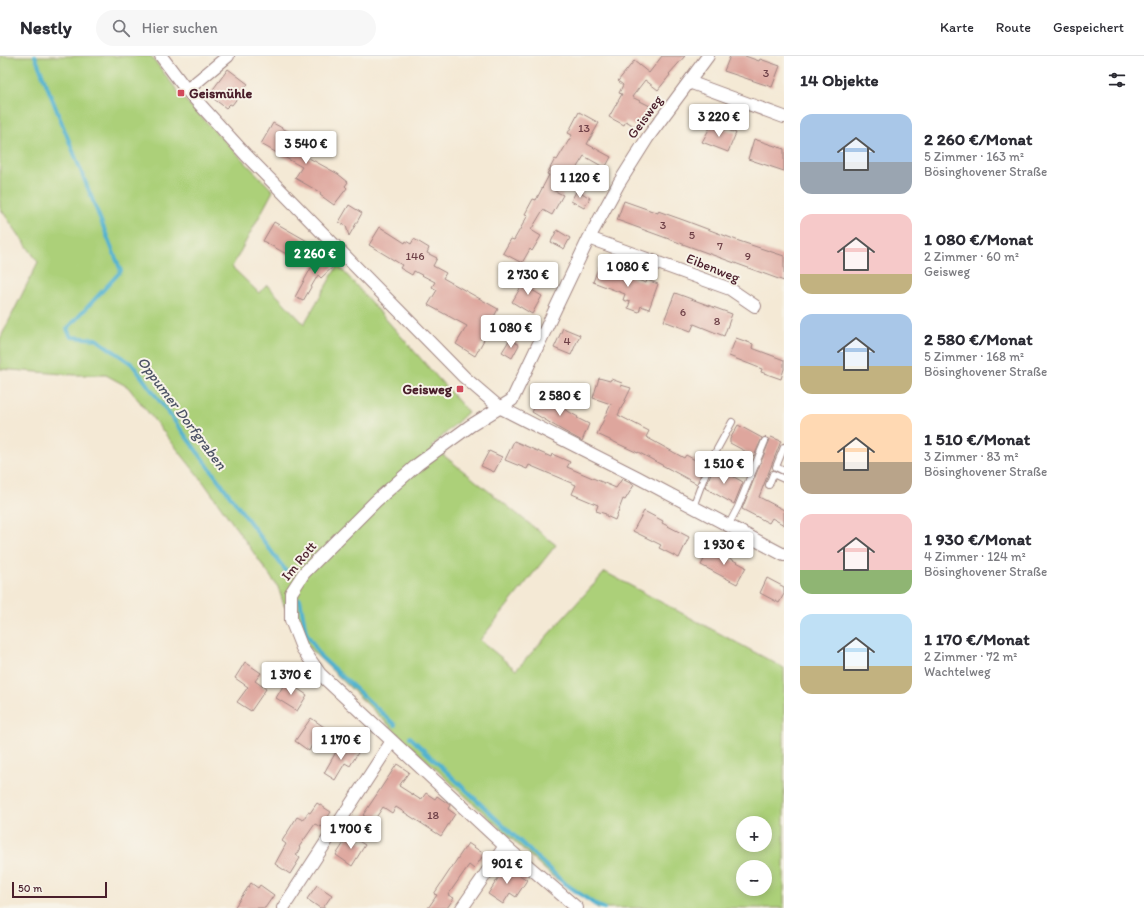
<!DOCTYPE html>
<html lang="de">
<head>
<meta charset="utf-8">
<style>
	:root { --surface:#fff; --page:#f7f7f7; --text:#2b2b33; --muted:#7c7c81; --line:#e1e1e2; --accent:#0b8043 }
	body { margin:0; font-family:Itim,sans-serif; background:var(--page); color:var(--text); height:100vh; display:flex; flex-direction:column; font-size:15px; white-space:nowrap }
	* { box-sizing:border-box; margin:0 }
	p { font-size:13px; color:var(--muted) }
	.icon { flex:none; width:22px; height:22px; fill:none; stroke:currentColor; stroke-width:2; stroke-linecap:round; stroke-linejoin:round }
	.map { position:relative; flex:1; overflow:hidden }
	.sheet { display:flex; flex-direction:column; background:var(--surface); width:360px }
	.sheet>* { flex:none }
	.fabs { position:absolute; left:736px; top:760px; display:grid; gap:8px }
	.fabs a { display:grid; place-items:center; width:36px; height:36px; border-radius:50%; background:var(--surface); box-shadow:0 2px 10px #0003; font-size:20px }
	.scale { position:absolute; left:12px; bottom:10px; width:95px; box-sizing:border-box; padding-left:4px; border:2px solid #4a1f2b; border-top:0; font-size:11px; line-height:14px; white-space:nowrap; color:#4a1f2b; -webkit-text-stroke:3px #f7f3e8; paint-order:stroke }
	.price { position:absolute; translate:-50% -34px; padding:0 9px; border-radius:4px; background:#fff; color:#222; font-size:13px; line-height:26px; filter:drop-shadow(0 1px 2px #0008) }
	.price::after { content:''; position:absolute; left:50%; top:24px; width:12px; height:9px; margin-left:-6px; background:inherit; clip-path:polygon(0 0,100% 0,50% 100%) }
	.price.current { background:var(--accent); color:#fff }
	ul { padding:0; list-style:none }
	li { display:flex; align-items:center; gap:12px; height:100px; padding:0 16px }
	li span { display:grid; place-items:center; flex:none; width:112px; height:80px; border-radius:12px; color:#555 }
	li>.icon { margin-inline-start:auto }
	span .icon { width:48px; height:48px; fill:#fffc; stroke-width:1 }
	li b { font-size:17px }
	h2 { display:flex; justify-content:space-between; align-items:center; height:48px; padding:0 16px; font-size:17px }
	header { display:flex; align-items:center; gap:24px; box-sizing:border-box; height:56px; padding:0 20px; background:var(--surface); border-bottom:1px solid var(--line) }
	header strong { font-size:19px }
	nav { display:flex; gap:22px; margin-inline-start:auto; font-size:14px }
	.search { width:280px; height:36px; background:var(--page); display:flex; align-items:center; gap:10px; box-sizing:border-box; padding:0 14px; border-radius:22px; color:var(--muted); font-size:15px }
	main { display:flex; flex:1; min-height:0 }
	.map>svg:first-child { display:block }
</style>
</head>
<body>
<header>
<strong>Nestly</strong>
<div class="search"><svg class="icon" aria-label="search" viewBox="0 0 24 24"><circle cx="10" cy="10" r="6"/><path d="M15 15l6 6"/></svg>Hier suchen</div>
<nav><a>Karte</a><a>Route</a><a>Gespeichert</a></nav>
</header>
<main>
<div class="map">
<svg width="784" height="852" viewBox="0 0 784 852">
	<rect width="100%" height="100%" fill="#f7f3e8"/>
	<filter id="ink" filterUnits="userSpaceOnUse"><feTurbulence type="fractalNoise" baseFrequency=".025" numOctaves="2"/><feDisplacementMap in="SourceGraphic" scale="8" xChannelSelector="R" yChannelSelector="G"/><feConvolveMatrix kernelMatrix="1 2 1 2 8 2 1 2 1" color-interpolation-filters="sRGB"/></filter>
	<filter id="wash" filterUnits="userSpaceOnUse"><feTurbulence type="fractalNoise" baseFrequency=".012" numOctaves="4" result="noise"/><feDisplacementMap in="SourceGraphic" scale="16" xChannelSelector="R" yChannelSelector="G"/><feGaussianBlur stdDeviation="0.9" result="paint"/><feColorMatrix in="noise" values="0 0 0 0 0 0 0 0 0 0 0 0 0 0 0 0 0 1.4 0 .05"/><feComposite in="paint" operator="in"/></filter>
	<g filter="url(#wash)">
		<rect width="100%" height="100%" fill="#f4e9d5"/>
		<path fill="#acd079" stroke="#7b7852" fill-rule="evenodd" d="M0,0H151L183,42L273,135L232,211L259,237L267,229L304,268L338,209L468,356L432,390L556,489L480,584L516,614L605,516L784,612V852H598L552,820L397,677L311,594L284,549L278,531L204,427L128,331L106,319H75L0,313V283L38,206L0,152ZM743,767H765V789H743ZM743,811H765V833H743Z"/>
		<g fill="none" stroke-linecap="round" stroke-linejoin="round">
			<path stroke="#51b2d0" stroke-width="4" d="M35,0L121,215L67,273L71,281L96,283L132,308L289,519
				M300,543L306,576L321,601L395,669
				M410,681L563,826L596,849L604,852"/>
		</g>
		<g id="blocks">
			<path fill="#dea69d" d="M662,0H685L669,18L670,19L658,34L645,24L632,41L650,50L643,62L634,70L626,65L624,69L609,61L622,38L619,37L623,29L618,25L634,5L649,17Z
				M730,0H745L759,5L760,3L780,10L772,31L724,15Z
				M228,13L248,28L232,49L230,48L226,52L214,43L216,40L211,36Z
				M579,56L599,67L587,88L611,101L605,112L584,100L572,119L564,115L553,134L563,139L552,159L543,154L531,174L541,180L532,195L530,193L522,207L503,197L511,183L514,184L528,159L525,158L533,143L536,144L549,119L547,118L555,103L557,104L572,79L568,77Z
				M273,67L302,83L296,95L338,118L348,126L345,130L347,132L334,149L320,139L321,137L295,122L302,111L261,88Z
				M712,68L736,77L728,96L702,86Z
				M754,83L784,93V115L748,103Z
				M577,134L590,142L584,152L571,145Z
				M624,145L658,157V155L686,165L739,185L784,200V225L617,164Z
				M349,149L362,157L349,180L346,170L339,166Z
				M274,166L309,186L299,205L263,185Z
				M380,171L405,187L406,185L411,188L414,183L429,192L427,197L437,202L433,210L446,217L443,222L498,253L483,281L485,282L475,300L456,288L467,270L428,249L437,234L432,231L435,226L414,215L412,219L400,212L402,209L369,189Z
				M557,174L570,182L564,193L551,186Z
				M329,195L331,197L328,202L335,209L321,222L318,219L303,245L295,241L311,212Z
				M599,210L646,227L647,224L658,228L649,253L641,250L639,256L628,252L630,246L623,244L625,238L593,226Z
				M528,219L538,225L532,234L542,240L532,258L512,246Z
				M675,237L732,258L724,280L694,268L691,275L664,265Z
				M563,272L580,279L571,299L554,292Z
				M736,282L753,288L752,292L784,304V313L781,323L761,316L762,313L729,300Z
				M510,283L519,289L512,302L502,296Z
				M599,322L610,325L611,323L622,327L621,329L631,332L618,359L649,375L646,381L684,402L686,399L704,409L697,428L638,396V397L597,378L611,348L593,342Z
				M545,333L554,338L550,345L578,361L577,362L589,368L582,385L562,374L532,356Z
				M738,369L762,382L754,400L730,387V383Z
				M771,381L781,385L759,441L784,454V469L772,462L769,467L742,453Z
				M514,385L551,401L552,398L570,406L567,411L616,432L622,423L634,429L625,444L623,443L615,464L606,460V458L596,455L598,449L572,438L576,429L529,409L527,413L505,404Z
				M489,395L502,401L494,416L481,410Z
				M714,410L743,426L734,448L705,432Z
				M644,455L663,465L662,467L689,481L679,502L659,492L661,489L633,475Z
				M710,492L746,511L737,528L701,509Z
				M767,522L784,531V538L779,547L760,537Z
				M245,606L261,617L255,625L266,633L251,655L237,646L248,631L235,622Z
				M286,625L307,639L297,655L276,642Z
				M311,662L327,673L322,680L325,682L317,693L312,689L309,695L295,685Z
				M345,686L359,695L350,710L345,707L335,724L324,717L336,696L339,697Z
				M397,708L409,716L399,730L421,744L426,737L435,743L437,740L450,749L448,753L455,758L441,780L396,751L392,757L383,751L373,766L363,759Z
				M317,747L331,756L321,771L315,768L299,791L300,792L296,799L300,802L290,818L275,808L286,788L282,785L297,761L303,764L308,756L310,757Z
				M349,779L365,789L352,810L336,799Z
				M468,787L484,798L474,813L469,809L448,839L454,842L447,852H428L437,839L434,838Z
				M506,810L527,824L516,841L510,837L503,848L488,838Z
				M251,827L258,832L260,829L274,839L265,852H234Z
				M317,829L332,839L323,852H320L307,843Z"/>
		</g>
	</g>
	<g filter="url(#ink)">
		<use href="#blocks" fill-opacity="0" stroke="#9f8480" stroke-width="1"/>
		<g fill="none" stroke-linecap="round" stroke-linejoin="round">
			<defs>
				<path id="service" d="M784,391L776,411L784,415
					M769,429L773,418L784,423
					M693,451L709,408L732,366
					M728,470L738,451L765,385"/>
				<path id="minor" d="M161,0L185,32L246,99L464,321L499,351L637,421L784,499
					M689,26L784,61
					M187,34L228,0
					M589,182L730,233L755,250
					M283,852L392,685
					M462,852L505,790
					M577,852L505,790L320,618L302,592L291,564V537L304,517L376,445L418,408L470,370L512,344L589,182L619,127L648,81L708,0"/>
			</defs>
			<use href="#service" stroke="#9f8480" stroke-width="8"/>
			<use href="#minor" stroke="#9f8480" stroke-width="14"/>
			<use href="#service" stroke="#fff" stroke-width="6"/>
			<use href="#minor" stroke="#fff" stroke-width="12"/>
		</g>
	</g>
	<g fill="#d1495b" stroke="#f7f3e8" stroke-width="1.5">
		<rect x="177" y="33" width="8" height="8" rx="2"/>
		<rect x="456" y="329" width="8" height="8" rx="2"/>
	</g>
	<g text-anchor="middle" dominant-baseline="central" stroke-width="4" stroke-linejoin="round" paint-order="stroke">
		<g font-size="12" fill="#6f4148">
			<text x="766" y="17">3</text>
			<text x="584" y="72">13</text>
			<text x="663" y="169">3</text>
			<text x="692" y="179">5</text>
			<text x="720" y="190">7</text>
			<text x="415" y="200">146</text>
			<text x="748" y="200">9</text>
			<text x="683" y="256">6</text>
			<text x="717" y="265">8</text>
			<text x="567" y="285">4</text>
			<text x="433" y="759">18</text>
		</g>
		<g font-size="14" font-weight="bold" fill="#4a1f2b" stroke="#f7f3e8" text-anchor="start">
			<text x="189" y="37">Geismühle</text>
			<text x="452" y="333" text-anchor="end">Geisweg</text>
		</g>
		<g font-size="14" fill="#4a1f2b" stroke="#f7f3e8">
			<text transform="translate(645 61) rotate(-54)">Geisweg</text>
			<text transform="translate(713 212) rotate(22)">Eibenweg</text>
			<text transform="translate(299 505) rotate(-50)">Im Rott</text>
		</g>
		<g font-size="15" font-style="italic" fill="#4c5265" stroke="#f7f3e8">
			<text transform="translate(182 357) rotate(53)">Oppumer Dorfgraben</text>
		</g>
	</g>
</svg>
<div class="fabs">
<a>+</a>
<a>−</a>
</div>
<div class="scale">50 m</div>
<b class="price" style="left:719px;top:82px">3 220 €</b>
<b class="price" style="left:306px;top:109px">3 540 €</b>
<b class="price" style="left:580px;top:143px">1 120 €</b>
<b class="price current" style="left:315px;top:219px">2 260 €</b>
<b class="price" style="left:628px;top:232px">1 080 €</b>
<b class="price" style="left:528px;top:240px">2 730 €</b>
<b class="price" style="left:511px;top:293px">1 080 €</b>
<b class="price" style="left:560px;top:361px">2 580 €</b>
<b class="price" style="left:724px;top:429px">1 510 €</b>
<b class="price" style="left:724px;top:510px">1 930 €</b>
<b class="price" style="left:291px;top:640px">1 370 €</b>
<b class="price" style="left:341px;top:705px">1 170 €</b>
<b class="price" style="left:351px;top:794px">1 700 €</b>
<b class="price" style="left:507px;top:829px">901 €</b>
</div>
<section class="sheet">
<h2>14 Objekte<svg class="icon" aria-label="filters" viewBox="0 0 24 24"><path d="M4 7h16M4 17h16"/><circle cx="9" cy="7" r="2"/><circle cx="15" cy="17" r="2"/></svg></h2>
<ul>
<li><span style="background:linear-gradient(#a9c7e8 60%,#9aa5b1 0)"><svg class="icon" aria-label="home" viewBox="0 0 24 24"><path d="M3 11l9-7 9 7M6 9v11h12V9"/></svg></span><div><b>2 260 €/Monat</b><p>5 Zimmer · 163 m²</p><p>Bösinghovener Straße</p></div></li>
<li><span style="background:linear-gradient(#f6c9c9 75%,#c2b280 0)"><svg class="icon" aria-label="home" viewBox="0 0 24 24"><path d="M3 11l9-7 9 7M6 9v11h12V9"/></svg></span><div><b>1 080 €/Monat</b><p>2 Zimmer · 60 m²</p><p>Geisweg</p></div></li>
<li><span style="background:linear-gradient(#a9c7e8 65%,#c2b280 0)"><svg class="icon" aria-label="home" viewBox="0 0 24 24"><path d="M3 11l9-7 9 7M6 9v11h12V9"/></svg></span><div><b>2 580 €/Monat</b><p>5 Zimmer · 168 m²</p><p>Bösinghovener Straße</p></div></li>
<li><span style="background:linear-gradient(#ffd9b3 60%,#b9a48a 0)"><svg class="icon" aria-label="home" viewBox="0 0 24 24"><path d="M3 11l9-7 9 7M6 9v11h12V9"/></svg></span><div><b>1 510 €/Monat</b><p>3 Zimmer · 83 m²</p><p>Bösinghovener Straße</p></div></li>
<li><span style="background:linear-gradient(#f6c9c9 70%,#8fb573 0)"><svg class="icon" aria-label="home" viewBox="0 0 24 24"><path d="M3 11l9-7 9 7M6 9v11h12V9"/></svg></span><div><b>1 930 €/Monat</b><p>4 Zimmer · 124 m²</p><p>Bösinghovener Straße</p></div></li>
<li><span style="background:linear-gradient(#bfe0f5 65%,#c2b280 0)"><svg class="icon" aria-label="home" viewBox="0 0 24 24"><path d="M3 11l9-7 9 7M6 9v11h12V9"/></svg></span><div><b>1 170 €/Monat</b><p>2 Zimmer · 72 m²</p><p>Wachtelweg</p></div></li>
</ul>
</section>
</main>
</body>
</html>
